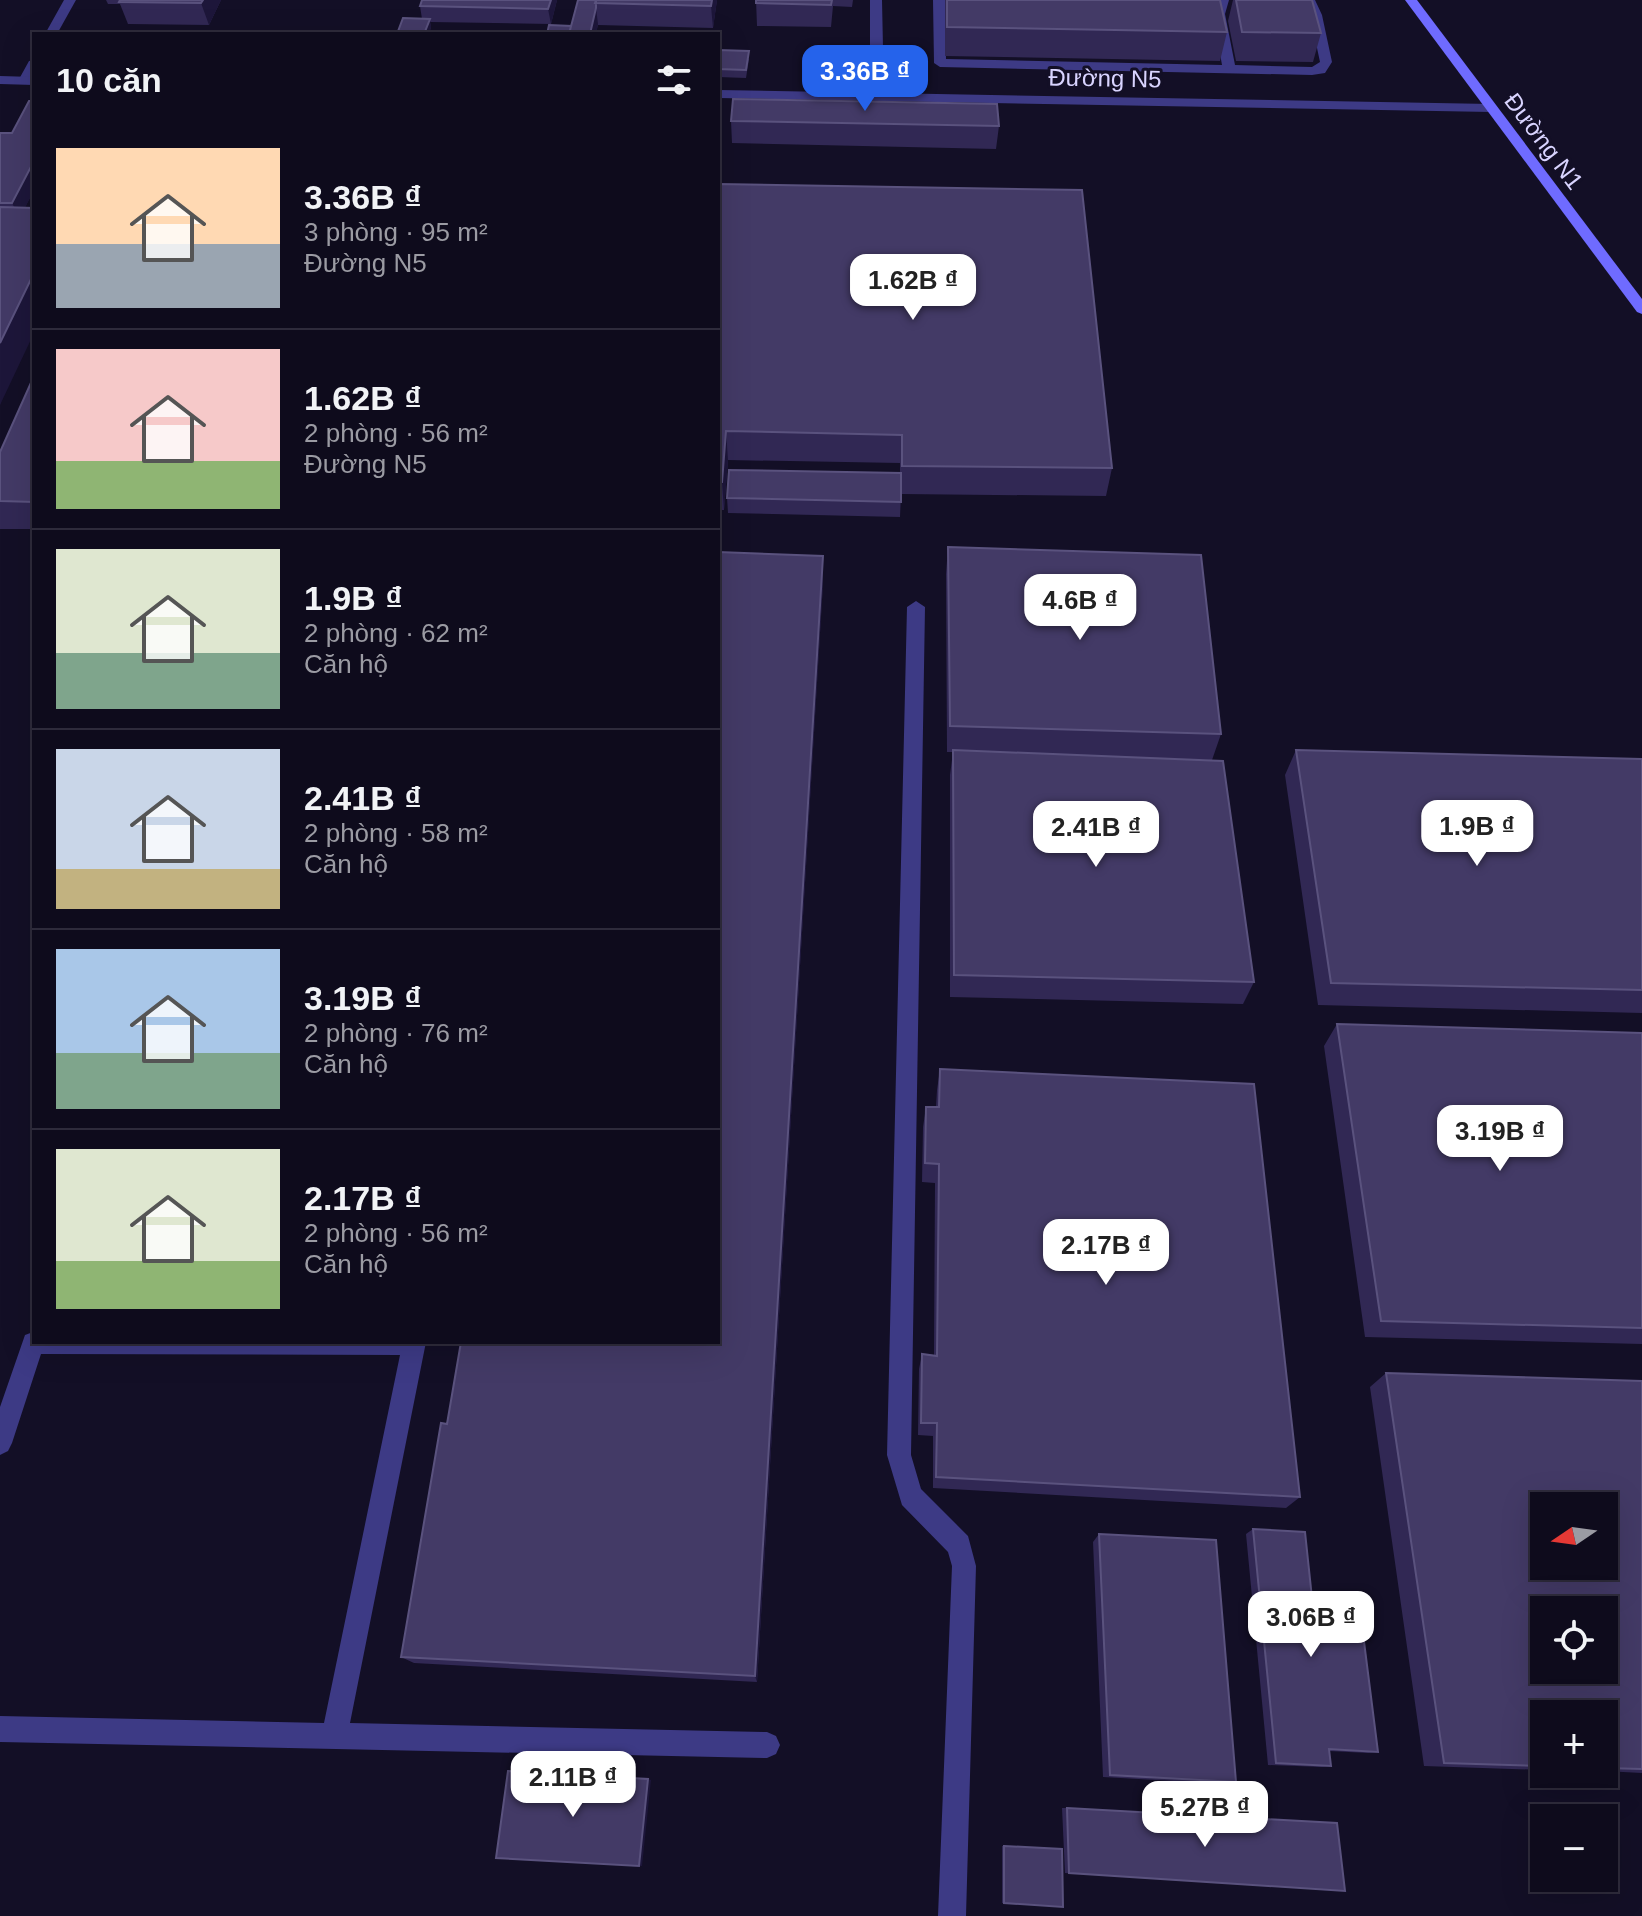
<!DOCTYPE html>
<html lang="vi">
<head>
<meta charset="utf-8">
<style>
	:root { --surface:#0e0b1c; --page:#1c1929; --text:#f1f3f6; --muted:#9b9ba3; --line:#2e2b3b; --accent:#2563eb }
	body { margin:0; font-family:Helvetica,sans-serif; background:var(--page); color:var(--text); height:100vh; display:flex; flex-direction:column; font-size:30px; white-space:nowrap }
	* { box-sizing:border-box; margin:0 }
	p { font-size:26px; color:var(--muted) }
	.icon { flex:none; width:44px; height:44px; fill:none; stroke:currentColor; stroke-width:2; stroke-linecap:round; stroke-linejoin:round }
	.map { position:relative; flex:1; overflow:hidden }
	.sheet { position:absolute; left:32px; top:32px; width:688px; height:1312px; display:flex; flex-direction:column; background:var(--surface); border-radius:0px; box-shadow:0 8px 32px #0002,0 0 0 2px var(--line) }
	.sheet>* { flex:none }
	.needle { width:52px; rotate:257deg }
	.fabs { position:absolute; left:1530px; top:1492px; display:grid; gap:16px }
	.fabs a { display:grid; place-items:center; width:88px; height:88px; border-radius:0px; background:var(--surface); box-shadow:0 8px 32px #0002,0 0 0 2px var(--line); font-size:40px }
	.price { position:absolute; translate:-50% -68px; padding:0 18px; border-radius:16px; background:#fff; color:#222; font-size:26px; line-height:52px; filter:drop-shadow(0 2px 4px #0008) }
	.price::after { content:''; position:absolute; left:50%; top:48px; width:24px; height:18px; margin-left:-12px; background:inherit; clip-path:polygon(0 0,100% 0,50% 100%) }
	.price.current { background:var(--accent); color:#fff }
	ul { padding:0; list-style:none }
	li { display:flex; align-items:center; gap:24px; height:200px; padding:0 24px }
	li+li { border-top:2px solid var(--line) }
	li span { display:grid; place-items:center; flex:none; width:224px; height:160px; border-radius:0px; color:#555 }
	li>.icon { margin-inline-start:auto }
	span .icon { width:96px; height:96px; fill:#fffc; stroke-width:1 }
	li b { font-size:34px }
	h2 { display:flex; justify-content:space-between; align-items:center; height:96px; padding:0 24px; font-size:34px }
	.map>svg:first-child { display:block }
</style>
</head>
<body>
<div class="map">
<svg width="1642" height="1916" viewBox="0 0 1642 1916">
	<rect width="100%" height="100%" fill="#130f26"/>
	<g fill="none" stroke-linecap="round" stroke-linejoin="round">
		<path fill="#3d3a85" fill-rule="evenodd" d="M64,0H76L57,34H45Z
			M870,0H882L884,96L877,100L870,96Z
			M933,0H945L946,59L1222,65L1213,14L1217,0H1229L1225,14L1235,65L1312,67L1320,62L1310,15L1303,0H1315L1322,15L1332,62L1325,73L1312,75L940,67L934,63Z
			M34,60V75L30,81L19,84L18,81L29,61Z
			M916,601L925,607L911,1455L921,1489L968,1536L976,1566L966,1916H938L952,1566L948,1552L902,1505L887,1455L907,607Z
			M33,1332L34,1342H426L350,1723L767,1732L776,1736L780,1745L776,1754L767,1758L0,1742V1716L324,1723L400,1355L41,1354L12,1443L8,1451L0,1455V1407L25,1335Z"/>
		<path fill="#3d3a85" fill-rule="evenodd" d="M0,76L34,77V85L0,84Z
			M718,90L1491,104L1498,108L1491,112L718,98Z"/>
		<path fill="#6f6bff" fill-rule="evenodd" d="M1405,0H1417L1642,299V314L1637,312Z"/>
	</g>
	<path fill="#312854" d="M106,0H221L209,25L128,24L120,4H108Z
		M557,0L551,24L430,22L431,27L429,34H397L422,19L420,6Z
		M578,0H717L713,28L598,25V24L596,34H547L571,26Z
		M756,0H853L852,7L833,6L831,27L757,26Z
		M945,0H1220L1227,32L1220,61L945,56Z
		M1233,0H1312L1321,33L1313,62L1236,61L1228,21Z
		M718,50L749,59L746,78L718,77Z
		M34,101V190L25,207L0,405V133H12Z
		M731,121L999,126L996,149L732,143Z
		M718,184L1112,468L1106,496L901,494L900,517L728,513L727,498L900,473V463L728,460L724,510H718Z
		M34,376V529H0V452Z
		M948,547L1221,734L1212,760L1118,757L1254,982L1243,1004L950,997V775L953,752H947L946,574Z
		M823,556V583L757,1682L414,1663L401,1657L447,1424Z
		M1296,750L1642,759V1013L1318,1005L1285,775Z
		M1337,1024L1642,1033V1344L1365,1337L1324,1046Z
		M940,1069L1300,1497L1286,1508L933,1488V1436L918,1435L919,1369L922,1354L934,1355L935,1183L922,1182L923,1127L926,1107H936L937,1090Z
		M1386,1373L1642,1381V1773L1604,1771V1714H1544V1770L1424,1766L1370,1387Z
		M1253,1529L1312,1598L1378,1752L1368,1753L1329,1751L1331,1766L1322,1767L1268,1765L1246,1534Z
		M1099,1534L1236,1782L1226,1784L1103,1777L1093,1542Z
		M1062,1808H1067L1345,1891L1065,1873Z
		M1002,1846L1062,1849L1063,1907L1002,1903Z"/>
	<path fill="#1d163a" d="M203,0H221L209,25L201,3Z
		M551,0H557L551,24L548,9Z
		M712,0H717L713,28L711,6Z
		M596,8L598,24L596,34H590Z
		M430,19L431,27L429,34H424Z
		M34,161V190L20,218L12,203Z
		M34,273V333L0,405V343Z
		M726,431L728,460L724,510L722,482Z
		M823,556V583L757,1682L755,1676Z
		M648,1779L651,1780L642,1866H639Z"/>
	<path fill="#433a66" stroke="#5a527e" stroke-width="2" fill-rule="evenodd" d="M120,0H203L201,3L119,2Z
		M422,0H551L548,9L420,6Z
		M578,0H596V8L590,34H569Z
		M596,0H712L711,6L595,3Z
		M756,0H832L831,5L756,3Z
		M947,0H1220L1227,32L947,27Z
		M1236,0H1312L1321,33L1242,32Z
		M403,18L430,19L424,34H397Z
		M549,25L571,26L569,34H547Z
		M718,50L749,51L746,70L718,69Z
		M733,99L997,104L999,126L731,121Z
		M29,101H34V161L12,203H0V133H12Z
		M718,184L1082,190L1112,468L902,466V435L726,431L722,482H718Z
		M0,207L34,208V273L0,343Z
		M34,376V502L0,501V452Z
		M729,470L901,473V502L727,498Z
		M948,547L1201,555L1221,734L950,726Z
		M718,552L823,556L755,1676L401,1657L441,1423L447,1424L461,1342H718Z
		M953,750L1223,761L1254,982L954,975Z
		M1296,750L1642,759V990L1331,983Z
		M1337,1024L1642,1033V1328L1381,1321Z
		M940,1069L1254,1084L1300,1497L936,1477L937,1423H921L922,1354L937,1356L939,1164L925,1163L926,1107H939Z
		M1386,1373L1642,1381V1769L1604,1768V1714H1544V1766L1444,1763ZM1544,1506H1604V1566H1544ZM1544,1610H1604V1670H1544Z
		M1253,1529L1305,1532L1312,1598L1359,1602L1378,1752L1329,1749L1331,1766L1276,1763Z
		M1099,1534L1216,1540L1236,1782L1110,1775Z
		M508,1771L648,1779L639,1866L496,1858Z
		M1067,1808L1337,1823L1345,1891L1069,1873Z
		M1004,1846L1062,1849L1063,1907L1004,1903Z"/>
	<g text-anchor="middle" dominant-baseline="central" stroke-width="6" stroke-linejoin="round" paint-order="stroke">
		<g font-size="24" fill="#d9d4ff" stroke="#130f26">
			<text transform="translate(1105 78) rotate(1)">Đường N5</text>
			<text transform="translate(1544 141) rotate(53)">Đường N1</text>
		</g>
	</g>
</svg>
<div class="fabs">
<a><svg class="needle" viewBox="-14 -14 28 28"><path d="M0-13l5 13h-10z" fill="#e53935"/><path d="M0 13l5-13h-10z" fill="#9b9ba3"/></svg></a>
<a><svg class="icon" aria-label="locate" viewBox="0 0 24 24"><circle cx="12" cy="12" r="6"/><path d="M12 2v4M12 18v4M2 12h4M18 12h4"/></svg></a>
<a>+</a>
<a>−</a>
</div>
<b class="price current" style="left:865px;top:113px">3.36B ₫</b>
<b class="price" style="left:913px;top:322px">1.62B ₫</b>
<b class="price" style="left:1080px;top:642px">4.6B ₫</b>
<b class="price" style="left:1477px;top:868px">1.9B ₫</b>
<b class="price" style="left:1096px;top:869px">2.41B ₫</b>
<b class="price" style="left:1500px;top:1173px">3.19B ₫</b>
<b class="price" style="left:1106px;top:1287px">2.17B ₫</b>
<b class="price" style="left:1311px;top:1659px">3.06B ₫</b>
<b class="price" style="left:573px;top:1819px">2.11B ₫</b>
<b class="price" style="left:1205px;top:1849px">5.27B ₫</b>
<section class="sheet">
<h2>10 căn<svg class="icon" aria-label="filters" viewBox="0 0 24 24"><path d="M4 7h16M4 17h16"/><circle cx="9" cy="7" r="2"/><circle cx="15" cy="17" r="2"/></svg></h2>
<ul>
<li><span style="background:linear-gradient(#ffd9b3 60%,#9aa5b1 0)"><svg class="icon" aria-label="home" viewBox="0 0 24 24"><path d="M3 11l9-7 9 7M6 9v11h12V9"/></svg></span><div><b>3.36B ₫</b><p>3 phòng · 95 m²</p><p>Đường N5</p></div></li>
<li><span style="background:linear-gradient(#f6c9c9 70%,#8fb573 0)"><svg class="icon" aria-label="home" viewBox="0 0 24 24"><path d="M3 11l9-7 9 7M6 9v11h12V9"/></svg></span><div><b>1.62B ₫</b><p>2 phòng · 56 m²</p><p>Đường N5</p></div></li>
<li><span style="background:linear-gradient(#dfe7d0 65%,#7fa58c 0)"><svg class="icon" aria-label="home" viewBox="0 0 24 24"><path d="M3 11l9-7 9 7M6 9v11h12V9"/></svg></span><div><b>1.9B ₫</b><p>2 phòng · 62 m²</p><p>Căn hộ</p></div></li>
<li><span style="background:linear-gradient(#c9d6e8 75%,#c2b280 0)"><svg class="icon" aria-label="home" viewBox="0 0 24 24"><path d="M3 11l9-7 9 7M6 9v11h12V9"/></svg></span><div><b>2.41B ₫</b><p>2 phòng · 58 m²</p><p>Căn hộ</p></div></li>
<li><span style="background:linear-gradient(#a9c7e8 65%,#7fa58c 0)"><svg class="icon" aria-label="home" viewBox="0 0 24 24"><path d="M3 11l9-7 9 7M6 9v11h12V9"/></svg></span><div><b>3.19B ₫</b><p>2 phòng · 76 m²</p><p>Căn hộ</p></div></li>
<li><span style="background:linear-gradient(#dfe7d0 70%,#8fb573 0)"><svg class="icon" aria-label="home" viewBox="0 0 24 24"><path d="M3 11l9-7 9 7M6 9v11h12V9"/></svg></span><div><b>2.17B ₫</b><p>2 phòng · 56 m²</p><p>Căn hộ</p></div></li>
</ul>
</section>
</div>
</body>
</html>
